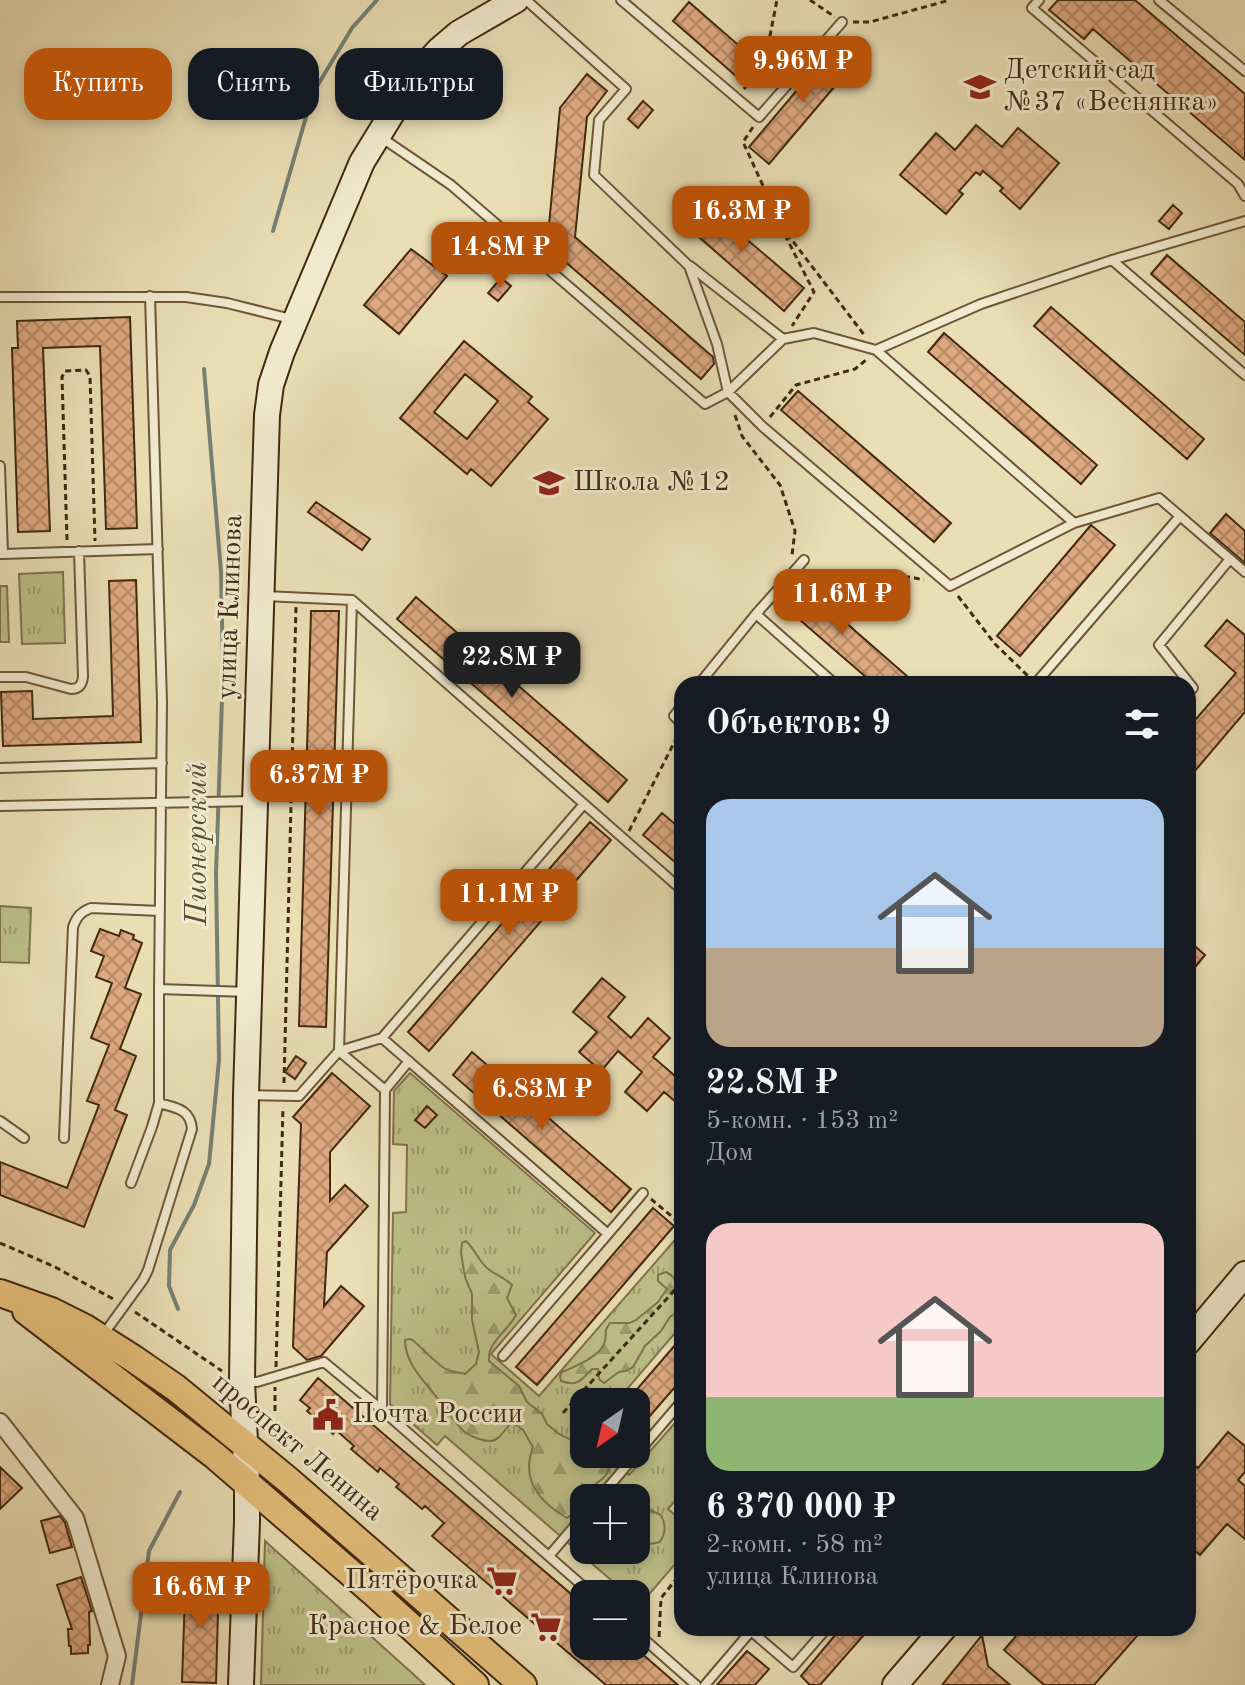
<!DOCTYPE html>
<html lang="ru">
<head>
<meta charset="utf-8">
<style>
	:root { --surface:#171b24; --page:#20242c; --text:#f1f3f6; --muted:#9ea1a6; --accent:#b45309 }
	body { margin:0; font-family:"Old Standard TT",serif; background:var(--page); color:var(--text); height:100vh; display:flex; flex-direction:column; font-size:30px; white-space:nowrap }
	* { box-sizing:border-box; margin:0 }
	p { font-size:26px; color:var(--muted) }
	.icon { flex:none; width:44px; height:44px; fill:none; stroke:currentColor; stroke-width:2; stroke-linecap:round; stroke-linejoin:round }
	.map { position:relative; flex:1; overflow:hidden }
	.details { position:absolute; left:674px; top:676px; width:522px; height:960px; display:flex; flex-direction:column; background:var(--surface); border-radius:24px; box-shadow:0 4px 12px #0003 }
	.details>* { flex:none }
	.guide { position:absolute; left:24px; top:48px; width:530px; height:72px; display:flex; gap:16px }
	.needle { width:52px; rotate:214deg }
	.tools { position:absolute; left:570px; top:1388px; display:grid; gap:16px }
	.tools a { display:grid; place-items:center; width:80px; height:80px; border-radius:16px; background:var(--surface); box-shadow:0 4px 12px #0003; font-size:40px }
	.price { position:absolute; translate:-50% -68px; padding:0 18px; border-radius:16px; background:var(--accent); color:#fff; font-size:26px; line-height:52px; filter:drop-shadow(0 2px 4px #0008) }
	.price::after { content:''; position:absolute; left:50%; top:48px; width:24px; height:18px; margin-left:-12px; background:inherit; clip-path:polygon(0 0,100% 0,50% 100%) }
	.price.on { background:#222; color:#fff }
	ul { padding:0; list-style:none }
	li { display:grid; align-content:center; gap:16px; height:424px; padding:0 32px }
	li span { display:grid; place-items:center; height:248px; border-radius:24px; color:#555 }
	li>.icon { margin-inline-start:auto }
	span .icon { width:144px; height:144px; fill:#fffc; stroke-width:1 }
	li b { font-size:34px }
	h2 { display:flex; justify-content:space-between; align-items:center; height:96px; padding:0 32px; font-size:34px }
	.tag { padding:0 28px; border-radius:24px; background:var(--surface); box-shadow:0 4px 12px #0003; font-size:28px; line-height:72px }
	.tag.on { background:var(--accent); color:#fff }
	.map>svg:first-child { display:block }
</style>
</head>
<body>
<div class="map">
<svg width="1245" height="1685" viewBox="0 0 1245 1685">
	<defs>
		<pattern id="grass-tufts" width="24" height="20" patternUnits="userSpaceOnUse" patternTransform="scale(2)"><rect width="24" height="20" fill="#bdbf88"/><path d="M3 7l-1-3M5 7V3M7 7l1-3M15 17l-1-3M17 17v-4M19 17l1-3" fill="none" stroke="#9b9b6e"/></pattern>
		<pattern id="forest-firs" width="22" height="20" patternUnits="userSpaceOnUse" patternTransform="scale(2)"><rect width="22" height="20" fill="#bdbf88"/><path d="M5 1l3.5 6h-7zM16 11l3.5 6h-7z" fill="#9b9b6e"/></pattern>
		<pattern id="building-cross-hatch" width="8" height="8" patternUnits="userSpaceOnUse" patternTransform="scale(2)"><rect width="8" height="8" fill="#dea980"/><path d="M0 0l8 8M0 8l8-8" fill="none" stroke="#b68a67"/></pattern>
	</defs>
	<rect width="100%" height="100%" fill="#eadeb4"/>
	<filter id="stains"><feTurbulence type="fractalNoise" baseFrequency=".0025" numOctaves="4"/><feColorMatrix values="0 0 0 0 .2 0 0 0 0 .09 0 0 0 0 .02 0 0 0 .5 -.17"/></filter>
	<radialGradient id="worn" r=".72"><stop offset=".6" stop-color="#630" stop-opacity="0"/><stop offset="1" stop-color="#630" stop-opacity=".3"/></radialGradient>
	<path fill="url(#grass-tufts)" stroke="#80744c" stroke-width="2" fill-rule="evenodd" d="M63,572L65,643L22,644L19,574Z
		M0,906L31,908L29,963L0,962Z
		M410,1073L595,1233L491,1354L539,1396L681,1233L682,1234V1325L616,1402H584V1454H605L629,1475L682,1415V1493L668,1509L682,1521V1556L640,1605L636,1601V1594H627L445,1436L437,1445L390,1404L393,1213L406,1212L407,1145L393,1144L394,1091ZM584,1498H636V1550H584Z
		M265,1541L412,1673L425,1685H261Z"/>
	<path fill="url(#forest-firs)" stroke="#80744c" stroke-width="2" d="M466,1241C475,1249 479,1262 488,1269C497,1276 503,1276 512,1285L507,1298L516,1315C508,1331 487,1342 489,1361L519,1386L527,1402L542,1414L547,1424L559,1434L582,1445L584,1447V1454H595L608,1466L609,1470C604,1481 595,1482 589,1490C579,1503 581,1508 567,1518C548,1507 529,1490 529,1467C529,1461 531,1453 533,1447L523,1430L512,1422C505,1428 500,1441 490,1441C483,1441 472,1437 466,1433C455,1424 448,1411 438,1399C425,1382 405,1364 405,1340L411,1339C423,1348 432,1360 444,1368C450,1372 458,1372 465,1374L476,1364L479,1352L472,1320V1294L465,1277L461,1253L462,1243Z
		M666,1272C680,1279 682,1294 682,1309L670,1317L661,1331L645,1346L633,1367L626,1371L619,1372L604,1383L599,1379L598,1369H592C581,1380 578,1387 561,1381L560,1376L562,1372C574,1367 602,1356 605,1341C607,1332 603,1333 610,1323H630L636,1320L658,1302L667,1289L658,1281V1275Z
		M636,1504L661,1515C666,1525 666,1532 660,1542L650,1544L636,1541Z"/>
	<path fill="#bdbf88" stroke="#80744c" stroke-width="2" d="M0,586H7L9,642H0Z"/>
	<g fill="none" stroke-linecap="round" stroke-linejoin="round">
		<path stroke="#768172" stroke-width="4" d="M273,231L313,93L352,28L377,0
			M178,1309L169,1286L170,1250L194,1205L209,1164L219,1060L216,873L223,670L221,572L204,369
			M132,1685L149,1551L180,1492"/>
	</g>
	<path fill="url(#building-cross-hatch)" stroke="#432911" stroke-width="2" fill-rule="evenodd" d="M1058,0H1135L1245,94V160L1093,29L1084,39L1049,10Z
		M689,2L760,64L744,83L673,21Z
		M837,43L857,60L769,164L749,147Z
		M587,74L607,91L587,117L575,237L713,357L714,364L701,379L547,246L560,108Z
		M643,101L653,110L638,128L628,119Z
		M976,125L1002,147L1018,128L1059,163L1020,209L1000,191L1003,188L983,171L980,175L976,172L959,191L963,194L946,214L900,175L936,133L955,150Z
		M697,197L804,288L784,311L678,219Z
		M1173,205L1182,213L1169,229L1159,221Z
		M411,249L447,276L399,334L364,305Z
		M1167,255L1245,322V355L1151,274Z
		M501,278L511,286L498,301L488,293Z
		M1051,307L1204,439L1187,459L1034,326Z
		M130,317L137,528L106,529L100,346L43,348L50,531L18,532L12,348H18L17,321Z
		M944,333L1097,465L1081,484L928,352Z
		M464,341L532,397L528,402L548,419L491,486L471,469L467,474L400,418ZM465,374L498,401L467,439L434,412Z
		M798,391L951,523L934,542L781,410Z
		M316,502L370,539L362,550L308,512Z
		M1226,514L1245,531V563L1210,533Z
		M1091,525L1115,545L1020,656L997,636Z
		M136,580L141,742L3,746L1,692L32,691L33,719L113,716L109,581Z
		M797,580L916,684H874L778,601Z
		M416,597L627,780L608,802L397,619Z
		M311,611H339L326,1027L299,1026Z
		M1227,620L1245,635V712L1188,779V728L1236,673L1205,646Z
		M662,813L682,830V868L643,835Z
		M590,822L611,840L429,1051L408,1032Z
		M100,929L119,936L121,930L134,935L133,939L142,943L125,988L141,994L120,1049L136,1056L115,1110L127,1115L84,1227L0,1195V1162L67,1188L99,1105L87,1101L109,1045L91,1038L112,983L96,977L104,956L91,951Z
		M1188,940L1205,955L1188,976Z
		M602,978L625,997L608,1017L631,1038L648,1018L670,1038L653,1057L682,1082V1107L664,1092L647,1111L625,1092L642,1072L618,1051L601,1071L579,1052L597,1032L573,1012Z
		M472,1052L631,1189L611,1212L453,1075Z
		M296,1056L306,1063L295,1079L285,1072Z
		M332,1073L370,1106L330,1152V1201L345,1185L368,1206L327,1252L324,1306L341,1286L364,1306L321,1356L307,1360L293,1347L301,1124L293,1117Z
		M427,1106L437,1115L425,1128L415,1120Z
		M653,1208L674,1226L537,1385L516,1367Z
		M682,1337V1379L636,1432V1402H626Z
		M318,1378L584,1605V1646H633L678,1685H606L432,1536L444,1523L425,1506L422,1509L396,1487L399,1484L380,1468L378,1472L351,1449L354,1446L336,1430L333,1434L307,1411L310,1408L300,1400Z
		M1228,1432L1245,1446V1472L1238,1480L1245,1486V1539L1227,1524L1200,1555L1188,1545V1508L1195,1500L1191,1497L1195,1492L1188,1486V1460L1198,1468Z
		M0,1467L22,1488L0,1509Z
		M60,1516L65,1523L72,1547L50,1553L41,1521Z
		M188,1576L219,1577L216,1683L182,1682L185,1595Z
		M81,1577L92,1611L89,1612L90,1645H88V1653L71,1654V1646H69L68,1629H72L57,1585Z
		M841,1628H870L820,1685H810L801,1676Z
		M1023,1628H1144L1094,1685H1044L1004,1650Z
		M982,1635L988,1666L1010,1685H942Z
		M747,1651L769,1669L755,1685H717Z"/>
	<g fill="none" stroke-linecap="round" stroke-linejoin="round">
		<defs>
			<path id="lane" d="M526,0L626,89L599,120L594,175L689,266L717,344L728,392L762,426L950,586L1074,523
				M621,0L759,117L842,22
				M1039,0L1032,8L1238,184L1245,196
				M1159,0L1245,71
				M382,138L451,185L705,404L728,392L783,339L814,333L876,350L981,304L1112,260L1245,221
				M1112,260L1245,375
				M690,266L783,339
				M150,296L162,702L159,989L248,992
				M0,297H186L227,303L291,319
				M876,350L1074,523L1159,498L1245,572
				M0,466L3,554H0
				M3,554L158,549
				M264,596L352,600L682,890
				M352,600L339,1051L382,1038L584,804
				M756,614L835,684
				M0,677H26L71,689C79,689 82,685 83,677L79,551
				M1036,683L1180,516
				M699,684L756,614L804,560
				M1188,693L1193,688L1159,645L1230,559
				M682,706L674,716L682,724
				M0,768L162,763
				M0,806L254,801
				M382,1038L608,1234L643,1193
				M409,1061L385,1090L382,1410L592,1594
				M247,1095L299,1096L339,1051L385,1090
				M0,1121L24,1138
				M64,1138L73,927C77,916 81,912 91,908L160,911
				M131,1183L152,1127L159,1103V989
				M103,1335L143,1280L148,1270L192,1129C190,1108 175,1108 159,1103
				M503,1356L608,1234
				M243,1381L257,1382L324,1362L382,1410
				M599,1498L682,1401
				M549,1556L584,1515
				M636,1632L696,1685
				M705,1685L751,1631L793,1667L827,1628"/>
			<path id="street" d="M0,1422L75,1518L117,1656L110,1685"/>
			<path id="secondary" d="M1188,1342L1245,1274
				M241,1685L247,1521V1483L242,1381L246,1095L267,415L271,385L282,352L362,162L415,76L439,50L459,33L516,0
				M895,1685L944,1628"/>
			<path id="primary" d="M0,1293L51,1311L85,1328L134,1359L176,1388L288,1480L523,1685
				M26,1311L214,1455L375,1594L475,1685"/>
		</defs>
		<use href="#lane" stroke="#6d563a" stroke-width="12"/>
		<use href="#street" stroke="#6d563a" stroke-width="20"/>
		<use href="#secondary" stroke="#432911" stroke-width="28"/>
		<use href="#primary" stroke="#432911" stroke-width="30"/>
		<path stroke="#432911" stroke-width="3" stroke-dasharray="6 4" stroke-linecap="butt" d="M810,0L835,17
			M853,22H870L950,0
			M744,89L765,61L777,0
			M753,127L743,142L782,227L865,336
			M785,235L814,292L792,326
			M735,415L742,436L780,485L795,531L792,555
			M770,417L796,385L855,369L866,360
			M67,540L62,377L65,371L86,370L90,376L95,541
			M804,578L910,577L924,580
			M958,596L995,644L1029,677
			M629,831L678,735
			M284,1083L296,607
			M651,1199L682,1225
			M0,1243L55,1267L115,1300
			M135,1312L222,1371
			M276,1367L283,1107
			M275,1411V1387
			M563,1413L682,1282
			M659,1637L661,1598L682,1572"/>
		<use href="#lane" stroke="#f1eace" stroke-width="8"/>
		<use href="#street" stroke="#f1eace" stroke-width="16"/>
		<use href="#secondary" stroke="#f1eace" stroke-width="24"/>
		<use href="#primary" stroke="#e5bf7a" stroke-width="26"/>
	</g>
	<defs>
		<symbol id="school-bare" viewBox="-9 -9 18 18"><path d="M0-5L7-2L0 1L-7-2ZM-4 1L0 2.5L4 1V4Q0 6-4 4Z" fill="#8f2418" stroke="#f1eace" stroke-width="2.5" paint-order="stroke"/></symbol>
		<symbol id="civic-bare" viewBox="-9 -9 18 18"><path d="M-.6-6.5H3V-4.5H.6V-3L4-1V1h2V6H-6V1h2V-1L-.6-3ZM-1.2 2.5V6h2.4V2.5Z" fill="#8f2418" stroke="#f1eace" stroke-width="2.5" paint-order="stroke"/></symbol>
		<symbol id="supermarket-bare" viewBox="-9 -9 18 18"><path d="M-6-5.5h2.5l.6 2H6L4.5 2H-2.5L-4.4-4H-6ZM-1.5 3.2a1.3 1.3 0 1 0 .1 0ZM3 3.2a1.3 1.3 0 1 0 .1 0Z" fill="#8f2418" stroke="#f1eace" stroke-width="2.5" paint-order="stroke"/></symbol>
	</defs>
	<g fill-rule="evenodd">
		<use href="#school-bare" x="958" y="65" width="44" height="44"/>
		<use href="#school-bare" x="527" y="461" width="44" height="44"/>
		<use href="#civic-bare" x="306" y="1393" width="44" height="44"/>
		<use href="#supermarket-bare" x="480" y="1559" width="44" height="44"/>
		<use href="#supermarket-bare" x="524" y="1605" width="44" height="44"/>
	</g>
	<g text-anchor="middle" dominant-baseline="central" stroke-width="6" stroke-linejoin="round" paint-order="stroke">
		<g font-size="28" fill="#432911" stroke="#f1eace" text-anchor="start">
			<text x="1004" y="71">Детский сад<tspan x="1004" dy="32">№37 «Веснянка»</tspan></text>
			<text x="573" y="483">Школа №12</text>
			<text x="352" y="1415">Почта России</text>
			<text x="478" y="1581" text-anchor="end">Пятёрочка</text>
			<text x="522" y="1627" text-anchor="end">Красное &amp; Белое</text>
		</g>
		<g font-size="28" fill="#432911" stroke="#f1eace">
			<text transform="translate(231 607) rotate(-88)">улица Клинова</text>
			<text transform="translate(297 1448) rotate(40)">проспект Ленина</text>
		</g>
		<g font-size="30" font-style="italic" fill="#584e39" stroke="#f1eace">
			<text transform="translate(198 844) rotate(-90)">Пионерский</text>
		</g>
	</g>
	<rect width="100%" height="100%" filter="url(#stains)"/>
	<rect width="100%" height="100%" fill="url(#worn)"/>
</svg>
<div class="tools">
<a><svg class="needle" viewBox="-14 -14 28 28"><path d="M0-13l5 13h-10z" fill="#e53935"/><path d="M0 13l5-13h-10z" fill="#9ea1a6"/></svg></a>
<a>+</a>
<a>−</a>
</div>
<b class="price" style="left:803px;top:104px">9.96M ₽</b>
<b class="price" style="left:741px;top:254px">16.3M ₽</b>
<b class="price" style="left:500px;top:290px">14.8M ₽</b>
<b class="price" style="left:842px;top:637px">11.6M ₽</b>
<b class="price on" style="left:512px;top:700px">22.8M ₽</b>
<b class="price" style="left:319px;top:818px">6.37M ₽</b>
<b class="price" style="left:509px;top:937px">11.1M ₽</b>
<b class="price" style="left:542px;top:1132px">6.83M ₽</b>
<b class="price" style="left:201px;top:1630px">16.6M ₽</b>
<div class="guide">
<a class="tag on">Купить</a>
<a class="tag">Снять</a>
<a class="tag">Фильтры</a>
</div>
<section class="details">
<h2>Объектов: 9<svg class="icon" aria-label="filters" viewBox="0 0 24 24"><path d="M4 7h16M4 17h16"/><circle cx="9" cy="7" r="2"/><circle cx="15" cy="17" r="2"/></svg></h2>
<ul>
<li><span style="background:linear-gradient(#a9c7e8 60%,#b9a48a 0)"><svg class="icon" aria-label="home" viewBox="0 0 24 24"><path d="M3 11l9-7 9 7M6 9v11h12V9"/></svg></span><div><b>22.8M ₽</b><p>5-комн. · 153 m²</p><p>Дом</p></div></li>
<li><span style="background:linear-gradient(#f6c9c9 70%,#8fb573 0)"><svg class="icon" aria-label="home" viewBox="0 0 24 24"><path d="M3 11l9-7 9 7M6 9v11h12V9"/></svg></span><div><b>6 370 000 ₽</b><p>2-комн. · 58 m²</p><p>улица Клинова</p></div></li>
</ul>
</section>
</div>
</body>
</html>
